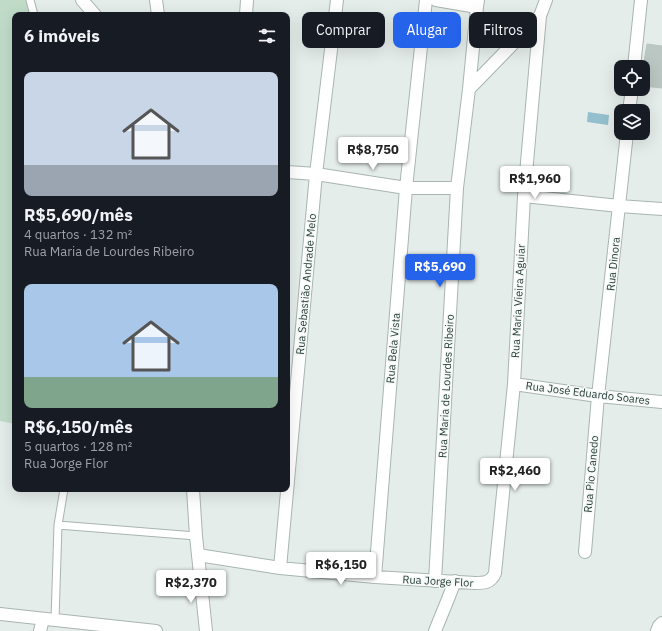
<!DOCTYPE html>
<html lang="pt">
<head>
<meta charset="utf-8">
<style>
	:root { --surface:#171b24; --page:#20242c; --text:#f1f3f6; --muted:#9ea1a6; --accent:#2563eb }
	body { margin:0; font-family:"IBM Plex Sans",sans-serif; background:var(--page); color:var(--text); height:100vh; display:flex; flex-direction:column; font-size:15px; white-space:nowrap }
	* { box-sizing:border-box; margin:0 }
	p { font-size:13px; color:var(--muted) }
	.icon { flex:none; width:22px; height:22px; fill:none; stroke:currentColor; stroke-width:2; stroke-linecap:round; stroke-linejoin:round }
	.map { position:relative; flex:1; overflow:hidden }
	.sheet { position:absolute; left:12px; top:12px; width:278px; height:480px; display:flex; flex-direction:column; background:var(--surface); border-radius:8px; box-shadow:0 4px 16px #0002 }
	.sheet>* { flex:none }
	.banner { position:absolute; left:302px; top:12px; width:300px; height:36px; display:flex; gap:8px }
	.fabs { position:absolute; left:614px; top:60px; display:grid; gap:8px }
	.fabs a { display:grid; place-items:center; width:36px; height:36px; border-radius:8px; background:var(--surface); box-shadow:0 4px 16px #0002; font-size:20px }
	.price { position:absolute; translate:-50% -34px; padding:0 9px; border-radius:4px; background:#fff; color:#222; font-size:13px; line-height:26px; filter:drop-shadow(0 1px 2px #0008) }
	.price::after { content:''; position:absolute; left:50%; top:24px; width:12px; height:9px; margin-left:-6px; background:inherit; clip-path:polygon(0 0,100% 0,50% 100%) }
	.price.selected { background:var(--accent); color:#fff }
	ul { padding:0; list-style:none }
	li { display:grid; align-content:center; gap:8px; height:212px; padding:0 12px }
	li span { display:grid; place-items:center; height:124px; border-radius:8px; color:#555 }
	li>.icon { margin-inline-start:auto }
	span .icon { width:72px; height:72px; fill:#fffc; stroke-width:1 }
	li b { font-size:17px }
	h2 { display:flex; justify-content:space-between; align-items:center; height:48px; padding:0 12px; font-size:17px }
	.chip { padding:0 14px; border-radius:8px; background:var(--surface); box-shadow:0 4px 16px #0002; font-size:14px; line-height:36px }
	.chip.selected { background:var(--accent); color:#fff }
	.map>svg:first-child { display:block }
</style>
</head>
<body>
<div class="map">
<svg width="662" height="631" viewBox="0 0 662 631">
	<rect width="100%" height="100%" fill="#e5edea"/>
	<path fill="#c0dcc9" d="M0,0H31L35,15H15V424L0,421Z"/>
	<path fill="#93c0cc" d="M588,112L609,115L608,125L587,122Z"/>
	<path fill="#bbc7c3" stroke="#b8c6c1" d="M647,44L662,46V88L643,86V68Z"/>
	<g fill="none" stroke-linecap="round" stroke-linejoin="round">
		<defs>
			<path id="service" d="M30,0L34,15
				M58,525L196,536
				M55,620L58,525L64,489"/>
			<path id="minor" d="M156,0L158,15
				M436,0L477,7
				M246,15L247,0
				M634,67L641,0
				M469,89L540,16L546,0
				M629,111L632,89
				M287,172L316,174L406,188H457
				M524,196L619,206L662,209
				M514,384L598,396L662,402
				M585,552L598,396L627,133
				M198,555L280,568L375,577L475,583C484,583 491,583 495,573L514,384L524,196L540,16
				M280,568L316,174L337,0
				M375,577L406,188L426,0
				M435,581L457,188L469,89L477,7L478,0
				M0,614L156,631
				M40,631L43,619
				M435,631L448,599L455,581
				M657,631L659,626L662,623"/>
			<path id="tertiary" d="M82,0L95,15
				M193,489L196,536L206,631"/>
		</defs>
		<use href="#service" stroke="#a8b5b1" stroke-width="9"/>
		<use href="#minor" stroke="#a8b5b1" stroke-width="14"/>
		<use href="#tertiary" stroke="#a8b5b1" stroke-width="14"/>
		<use href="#service" stroke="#fff" stroke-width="7"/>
		<use href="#minor" stroke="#fff" stroke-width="12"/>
		<use href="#tertiary" stroke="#fff" stroke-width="12"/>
	</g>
	<g text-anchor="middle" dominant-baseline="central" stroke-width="3" stroke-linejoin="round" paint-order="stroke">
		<g font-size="11" fill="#263d38" stroke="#f6f9f8">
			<text transform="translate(613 264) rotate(-84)">Rua Dinora</text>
			<text transform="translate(306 284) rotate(-85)">Rua Sebastião Andrade Melo</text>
			<text transform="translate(518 301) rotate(-87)">Rua Maria Vieira Aguiar</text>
			<text transform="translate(393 348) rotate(-85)">Rua Bela Vista</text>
			<text transform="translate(446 386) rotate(-87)">Rua Maria de Lourdes Ribeiro</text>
			<text transform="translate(588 393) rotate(7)">Rua José Eduardo Soares</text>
			<text transform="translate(591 474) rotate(-85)">Rua Pio Canedo</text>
			<text transform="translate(438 581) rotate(3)">Rua Jorge Flor</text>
		</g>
	</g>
</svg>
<div class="fabs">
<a><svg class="icon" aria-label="locate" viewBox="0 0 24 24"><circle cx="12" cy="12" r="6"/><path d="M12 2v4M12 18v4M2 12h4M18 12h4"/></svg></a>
<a><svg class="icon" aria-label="layers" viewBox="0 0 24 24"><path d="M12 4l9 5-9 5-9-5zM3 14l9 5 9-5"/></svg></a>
</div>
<b class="price" style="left:373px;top:171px">R$8,750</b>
<b class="price" style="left:535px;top:200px">R$1,960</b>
<b class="price selected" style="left:440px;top:288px">R$5,690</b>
<b class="price" style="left:515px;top:492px">R$2,460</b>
<b class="price" style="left:341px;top:586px">R$6,150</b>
<b class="price" style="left:191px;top:604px">R$2,370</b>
<div class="banner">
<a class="chip">Comprar</a>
<a class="chip selected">Alugar</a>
<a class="chip">Filtros</a>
</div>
<section class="sheet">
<h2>6 imóveis<svg class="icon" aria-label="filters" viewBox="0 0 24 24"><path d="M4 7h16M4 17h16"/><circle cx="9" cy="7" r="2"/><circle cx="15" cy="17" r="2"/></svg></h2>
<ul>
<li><span style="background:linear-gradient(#c9d6e8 75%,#9aa5b1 0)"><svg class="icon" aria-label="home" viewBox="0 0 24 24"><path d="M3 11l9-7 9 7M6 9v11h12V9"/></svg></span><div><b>R$5,690/mês</b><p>4 quartos · 132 m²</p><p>Rua Maria de Lourdes Ribeiro</p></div></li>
<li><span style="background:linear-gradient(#a9c7e8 75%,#7fa58c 0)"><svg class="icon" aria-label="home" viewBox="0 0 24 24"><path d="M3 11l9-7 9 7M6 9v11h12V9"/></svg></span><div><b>R$6,150/mês</b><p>5 quartos · 128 m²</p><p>Rua Jorge Flor</p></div></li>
</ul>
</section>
</div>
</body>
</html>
